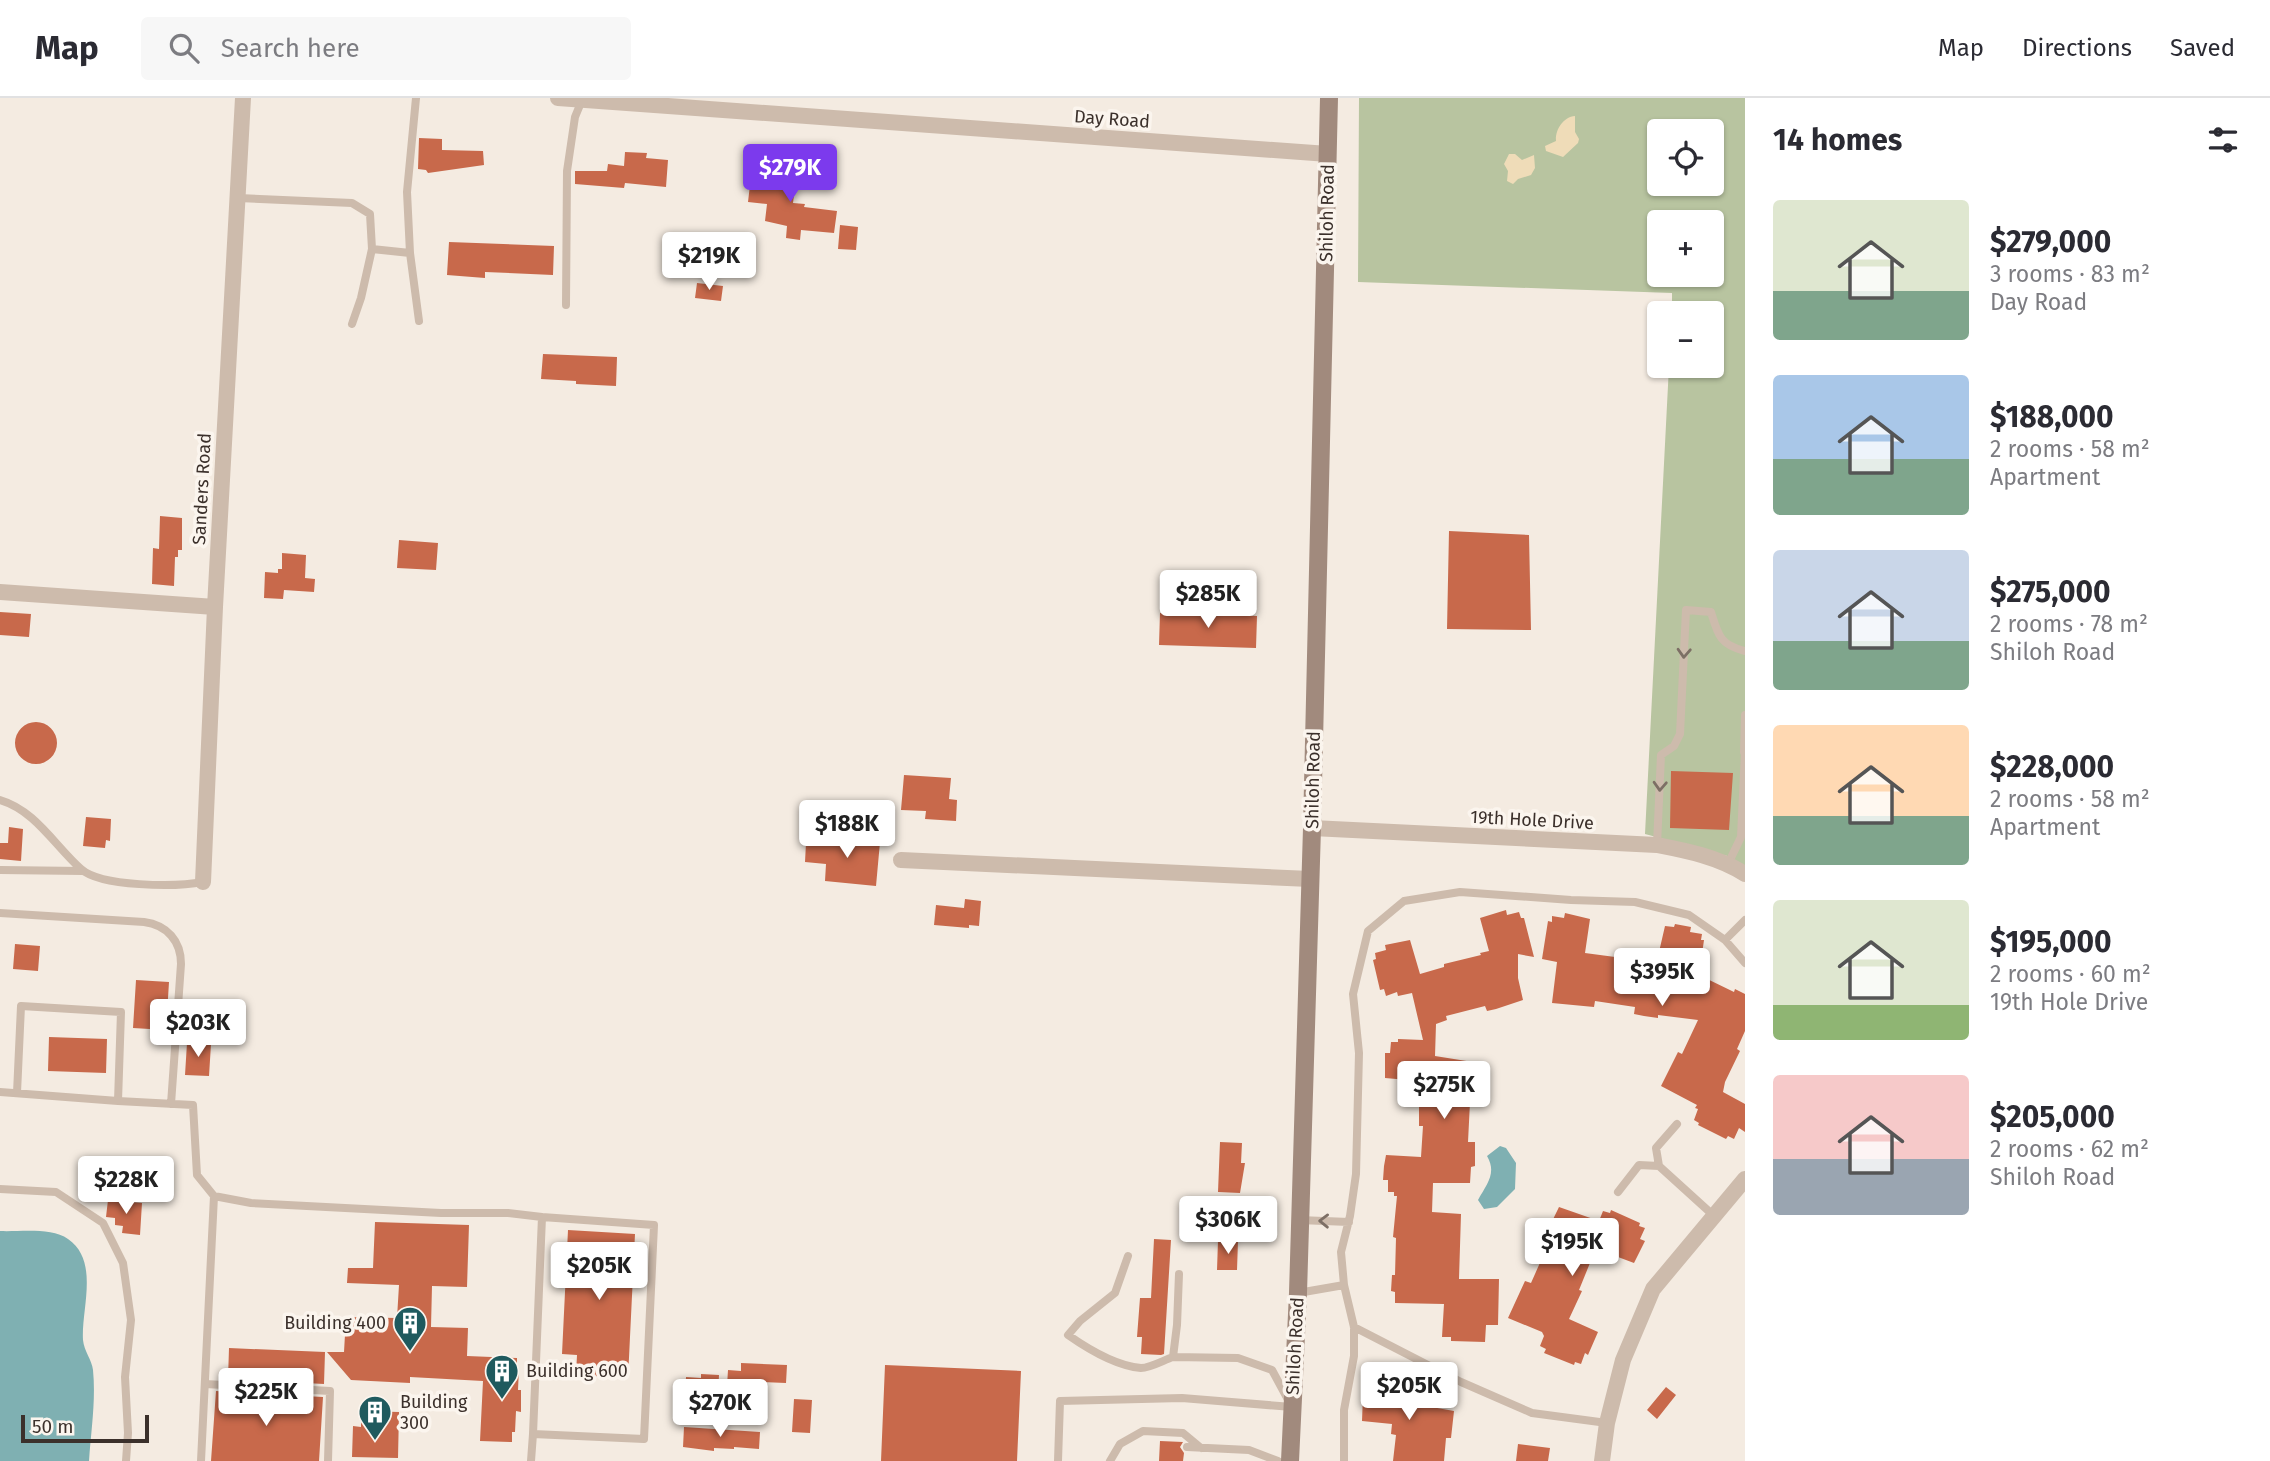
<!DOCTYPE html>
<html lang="en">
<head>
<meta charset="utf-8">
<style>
	:root { --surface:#fff; --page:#f7f7f7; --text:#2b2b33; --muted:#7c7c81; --line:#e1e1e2; --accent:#7c3aed }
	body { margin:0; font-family:"Fira Sans",sans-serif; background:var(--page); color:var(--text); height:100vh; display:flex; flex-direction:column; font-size:26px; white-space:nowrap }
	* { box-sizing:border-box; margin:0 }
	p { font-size:23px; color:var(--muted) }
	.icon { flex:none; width:38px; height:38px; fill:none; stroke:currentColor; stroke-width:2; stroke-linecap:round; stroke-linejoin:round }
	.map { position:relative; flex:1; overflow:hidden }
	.details { display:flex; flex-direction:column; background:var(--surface); width:525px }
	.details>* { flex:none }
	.buttons { position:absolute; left:1647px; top:21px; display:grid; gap:14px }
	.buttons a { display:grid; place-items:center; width:77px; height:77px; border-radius:7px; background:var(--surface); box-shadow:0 2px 5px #0004; font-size:35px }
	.scale { position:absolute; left:21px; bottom:18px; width:128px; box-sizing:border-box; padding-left:7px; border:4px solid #3b302b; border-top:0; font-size:19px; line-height:24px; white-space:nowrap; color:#3b302b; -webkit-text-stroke:5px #fbf5ee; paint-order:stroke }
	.price { position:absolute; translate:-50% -60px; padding:0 16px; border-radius:7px; background:#fff; color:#222; font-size:23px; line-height:46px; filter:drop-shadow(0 2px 4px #0008) }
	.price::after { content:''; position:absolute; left:50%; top:42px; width:21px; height:16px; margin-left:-10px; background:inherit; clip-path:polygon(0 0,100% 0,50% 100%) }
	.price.current { background:var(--accent); color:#fff }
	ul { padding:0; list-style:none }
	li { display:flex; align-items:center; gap:21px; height:175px; padding:0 28px }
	li span { display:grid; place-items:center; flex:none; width:196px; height:140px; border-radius:7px; color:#555 }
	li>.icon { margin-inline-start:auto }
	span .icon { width:84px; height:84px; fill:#fffc; stroke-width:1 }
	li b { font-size:30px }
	h2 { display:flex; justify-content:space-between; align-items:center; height:84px; padding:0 28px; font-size:30px }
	header { display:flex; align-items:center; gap:42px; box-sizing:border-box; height:98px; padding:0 35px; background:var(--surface); border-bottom:2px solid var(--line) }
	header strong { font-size:33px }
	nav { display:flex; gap:38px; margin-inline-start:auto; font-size:24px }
	.search { width:490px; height:63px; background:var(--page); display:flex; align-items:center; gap:18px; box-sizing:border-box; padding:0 24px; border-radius:7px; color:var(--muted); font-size:26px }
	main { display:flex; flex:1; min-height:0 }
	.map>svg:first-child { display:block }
</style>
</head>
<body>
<header>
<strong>Map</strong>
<div class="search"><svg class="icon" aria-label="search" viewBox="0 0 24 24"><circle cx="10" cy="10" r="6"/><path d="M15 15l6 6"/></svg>Search here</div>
<nav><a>Map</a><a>Directions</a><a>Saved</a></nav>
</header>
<main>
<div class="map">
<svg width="1745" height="1363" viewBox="0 0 1745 1363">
	<rect width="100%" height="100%" fill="#f4ebe1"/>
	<path fill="#b8c4a0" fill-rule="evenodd" d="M1359,0H1745V771L1731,759L1645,736L1669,268H1712V215H1672V195L1358,184ZM1659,33H1712V86H1659ZM1659,124H1712V177H1659Z"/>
	<path fill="#efdcb8" d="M1575,18V34L1579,41L1578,45L1563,59L1546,53L1545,48L1556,43C1555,32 1563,19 1575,18Z
		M1509,56H1515L1522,62L1534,57L1535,70L1531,77L1518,81L1513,86L1507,83L1508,73L1504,66Z"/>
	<path fill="#7fb0b2" d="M1500,1048L1506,1050L1516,1065L1515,1091L1497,1109L1484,1111L1478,1102C1487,1086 1497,1075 1487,1058Z
		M0,1133C20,1134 51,1129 68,1141C100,1163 81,1211 83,1242C84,1253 92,1262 93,1272C96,1302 91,1333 89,1363H0Z"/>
	<path fill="#c8694b" d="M419,40L442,41V52L483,53L484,67L428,75L426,72L418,71Z
		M625,54L647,55L646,60L668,62L666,89L625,85L624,90L575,86V73H607L608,66L624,68Z
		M771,63L798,66L793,105L805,106L804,109L837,113L834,135L801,132L800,142L786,140L787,128L765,123L767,106L748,104L750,87L767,90Z
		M840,127L858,129L856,152L838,151Z
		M449,144L554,148L553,177L485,174V180L447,177Z
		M697,185L723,188L721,203L695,200Z
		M543,256L617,259L616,288L576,286V283L541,281Z
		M160,418L182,420V452H178V459H175L174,488L152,486L153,450L159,451Z
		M1449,433L1529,437L1531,532L1447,531Z
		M399,442L438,445L436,472L397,470Z
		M282,455L306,457L305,480L315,481L314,494L284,492L283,501L264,500L265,474L278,475V471H282Z
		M0,514L31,516L29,539L0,537Z
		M1160,515L1257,518L1256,550L1159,547Z
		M15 645a21 21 0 1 1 42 0a21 21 0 1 1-42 0Z
		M1671,673L1733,675L1729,732L1670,730Z
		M904,677L951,680L949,701L957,702L956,723L925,721L926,713L901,712Z
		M86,719L111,721L110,743L106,742L105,750L83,748Z
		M9,729L23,731L21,763L0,761V745H8Z
		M828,740L880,744L876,788L825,783L826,766L805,764L806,745L827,746Z
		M965,801L981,803L979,828L969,827V830L934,827L936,807L964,810Z
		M1506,812L1507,817L1519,814L1521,820H1524L1534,859L1518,856V880L1523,902L1496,911L1487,913L1485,908L1446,918L1447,922L1436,926L1435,958L1479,965L1478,980H1480L1477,1004H1470L1468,1044H1475V1068L1471,1069L1470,1085H1433L1432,1114L1461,1116L1459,1181H1499L1498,1227H1486L1485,1244L1451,1243V1239H1442L1444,1206L1395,1205V1194L1391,1193L1392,1177H1395L1396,1140L1393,1139L1397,1098H1394V1094H1388V1082H1383L1384,1068L1386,1057L1421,1059L1423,1028H1419V983L1385,980V955H1390L1391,944H1398V941L1423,942L1412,895L1398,898L1397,894L1386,898L1384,891L1380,892L1373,862L1376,861L1375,855L1386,852L1385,847L1410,842L1420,876L1444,869V866L1481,857L1480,855L1489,853L1480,820Z
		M1565,815L1590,821L1585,855L1615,859V856L1644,860L1645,852L1659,854L1665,828L1674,829L1675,826L1691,829L1690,834L1702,836L1701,842H1704L1699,877L1734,894L1735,891L1745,896V933L1737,951L1740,953L1725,984L1723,994L1745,1006V1034L1739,1030L1734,1041L1728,1038L1726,1041L1698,1027L1699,1025L1694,1022L1698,1011L1695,1010L1697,1007L1661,988L1678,954L1682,956L1698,922L1658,917V920L1644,918L1634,916L1635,909L1595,903L1594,909L1552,905L1557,864L1542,861L1548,823L1552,824V818L1564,820Z
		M15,846L40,848L38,873L13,871Z
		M136,882L169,884L166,932L133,930Z
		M49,939L107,941L106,975L48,973Z
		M187,945L211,946L209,978L185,977Z
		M1220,1044L1242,1045L1241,1065H1245L1240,1095L1218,1094Z
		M108,1102L142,1105L140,1137L122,1135L123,1128L115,1127V1120L106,1119Z
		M1559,1109L1599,1123L1603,1113L1610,1115L1611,1112L1640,1125L1639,1128L1645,1130L1640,1141L1645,1143L1634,1165L1602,1153L1598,1162L1592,1160L1579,1192L1582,1193L1569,1221L1598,1234L1588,1257L1585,1255L1581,1266L1575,1264L1574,1267L1544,1255L1546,1251L1540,1248L1544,1238L1542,1234L1508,1220L1525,1183L1531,1185L1547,1149L1541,1146Z
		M375,1124L469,1127L467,1189L432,1188L431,1229L468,1230L467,1258L517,1260V1270H519L518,1292H521V1314L516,1313L515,1334H512V1344L480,1343L483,1283L410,1279V1285L351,1282L327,1254H344L346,1219L397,1220L399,1187L347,1185L348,1170H373Z
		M568,1132L635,1136L628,1280L576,1277L577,1257L562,1256Z
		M1154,1141L1171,1142L1164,1256L1161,1257L1141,1256L1142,1239H1137L1140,1200H1151Z
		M1218,1143H1238L1237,1172H1217Z
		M229,1250L325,1254L324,1286L228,1281Z
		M741,1265L787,1267L786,1285L741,1283L740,1289L727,1288L728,1272L741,1273Z
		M885,1267L1021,1273L1017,1363H881Z
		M701,1276L719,1277L718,1296L685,1298L686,1279L701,1280Z
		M1376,1283L1407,1287V1291H1413L1411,1303H1415V1306L1454,1313L1451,1340H1446L1444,1363H1393L1396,1337L1391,1336L1392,1326L1362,1323L1363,1297L1368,1298L1369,1286L1376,1287Z
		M1666,1289L1676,1297L1657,1321L1647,1312Z
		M216,1293L323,1299L319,1363H211Z
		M794,1301L812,1302L810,1335L792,1334Z
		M365,1313L399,1314L398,1360L352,1359L353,1328L361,1329V1319L365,1320Z
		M684,1329L760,1334L759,1351L734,1349V1351L714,1350V1353L683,1349Z
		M1160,1343L1183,1344L1180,1349L1184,1355L1183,1363H1159Z
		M1518,1346L1550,1350L1548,1363H1516Z"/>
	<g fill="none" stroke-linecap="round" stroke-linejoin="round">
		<path stroke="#cdbbac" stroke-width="8" d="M238,100L352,105L370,116L372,151L361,200L352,226
			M372,151L410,155L419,223
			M410,155L407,94L416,0
			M566,207L567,73L575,19L582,2
			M1744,654L1745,617
			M0,702C35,712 55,748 81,771C101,789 176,789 203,784
			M1657,747L1661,657L1674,648L1680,636L1686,512L1711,514C1718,537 1720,547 1745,553
			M1728,766L1741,739L1745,654
			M0,772L83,773
			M0,815L144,824C167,827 181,843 181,866L171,1006
			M1725,842L1745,822
			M0,994L118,1003
			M17,995L21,908L121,914L118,1003L193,1007L197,1077L214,1098L201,1363
			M1659,1068L1656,1050L1677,1026
			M0,1091L56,1094L103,1125L123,1165L131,1222L125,1279L128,1335L126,1363
			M1618,1094L1639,1067L1659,1068L1713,1117
			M214,1098L251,1105L441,1115H508L542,1119
			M1299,1122L1349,1124
			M1128,1158L1115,1195L1080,1223L1068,1237C1088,1251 1116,1268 1141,1270C1150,1270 1164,1262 1173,1259
			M1298,1195L1344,1187
			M1354,1229L1461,1284L1532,1315L1607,1325
			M205,1286L330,1293L328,1363
			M1187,1349L1249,1352L1278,1363
			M531,1363L533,1336L644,1341L654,1127L542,1119L533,1336
			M1058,1363L1060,1303L1182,1300L1292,1309L1272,1272L1238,1260L1173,1259L1177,1227L1179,1176
			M1110,1363L1120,1346L1143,1333L1183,1335L1201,1350
			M1344,1363V1312L1354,1258V1229L1344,1187L1341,1154L1350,1118L1356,1076L1359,955L1353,896L1368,833L1404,803L1460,794L1571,802L1635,804L1689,817L1725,842L1745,865"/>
		<path stroke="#cdbbac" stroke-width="16" d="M558,0L1328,56
			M0,494L215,509
			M1312,730L1657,747C1688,753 1718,759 1745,776
			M901,762L1310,781
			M203,784L215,509L243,0
			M1602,1363L1607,1325L1623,1262L1653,1191L1745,1081"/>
		<path stroke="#a18a7d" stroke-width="18" d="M1290,1363L1298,1195L1312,730L1329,0"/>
	</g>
	<defs><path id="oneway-chevron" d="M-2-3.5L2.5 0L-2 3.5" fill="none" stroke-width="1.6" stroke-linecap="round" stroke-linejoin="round" transform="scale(1.75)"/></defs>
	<g stroke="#7d6f65">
		<use href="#oneway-chevron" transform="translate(1684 555) rotate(93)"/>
		<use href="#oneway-chevron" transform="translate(1660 688) rotate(93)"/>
		<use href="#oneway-chevron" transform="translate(1324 1123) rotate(-179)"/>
	</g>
	<defs>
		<symbol id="building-pin" viewBox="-11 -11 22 30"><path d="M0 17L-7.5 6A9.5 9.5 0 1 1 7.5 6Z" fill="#1f5a5e" stroke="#fbf5ee"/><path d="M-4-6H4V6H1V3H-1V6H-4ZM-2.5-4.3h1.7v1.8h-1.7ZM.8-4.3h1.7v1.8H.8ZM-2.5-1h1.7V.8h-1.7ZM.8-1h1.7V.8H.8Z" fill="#fff"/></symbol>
	</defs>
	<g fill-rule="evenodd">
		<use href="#building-pin" x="391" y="1206" width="38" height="52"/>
		<use href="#building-pin" x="483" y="1254" width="38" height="52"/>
		<use href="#building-pin" x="356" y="1295" width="38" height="52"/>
	</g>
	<g text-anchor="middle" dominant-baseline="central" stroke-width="7" stroke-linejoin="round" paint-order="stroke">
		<g font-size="18" fill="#3b302b" stroke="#fbf5ee">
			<text transform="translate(1112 21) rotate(4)">Day Road</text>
			<text transform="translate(1327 115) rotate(-89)">Shiloh Road</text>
			<text transform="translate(202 391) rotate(-87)">Sanders Road</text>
			<text transform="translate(1313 682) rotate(-89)">Shiloh Road</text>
			<text transform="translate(1532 722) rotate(3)">19th Hole Drive</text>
			<text transform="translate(1295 1248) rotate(-87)">Shiloh Road</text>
		</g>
		<g font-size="18" fill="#3b302b" stroke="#fbf5ee" text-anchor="start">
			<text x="386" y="1225" text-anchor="end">Building 400</text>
			<text x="526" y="1273">Building 600</text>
			<text x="400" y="1304">Building<tspan x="400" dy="21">300</tspan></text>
		</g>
	</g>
</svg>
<div class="buttons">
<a><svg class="icon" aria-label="locate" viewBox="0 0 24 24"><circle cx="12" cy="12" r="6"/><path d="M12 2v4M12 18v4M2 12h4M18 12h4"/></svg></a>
<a>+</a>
<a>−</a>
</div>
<div class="scale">50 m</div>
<b class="price current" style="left:790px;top:106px">$279K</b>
<b class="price" style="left:709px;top:194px">$219K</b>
<b class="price" style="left:1208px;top:532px">$285K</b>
<b class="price" style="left:847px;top:762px">$188K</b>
<b class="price" style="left:1662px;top:910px">$395K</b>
<b class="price" style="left:198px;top:961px">$203K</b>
<b class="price" style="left:1444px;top:1023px">$275K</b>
<b class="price" style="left:126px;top:1118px">$228K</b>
<b class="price" style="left:1228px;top:1158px">$306K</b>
<b class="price" style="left:1572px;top:1180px">$195K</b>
<b class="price" style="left:599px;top:1204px">$205K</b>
<b class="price" style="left:1409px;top:1324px">$205K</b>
<b class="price" style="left:266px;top:1330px">$225K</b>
<b class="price" style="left:720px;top:1341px">$270K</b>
</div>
<section class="details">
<h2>14 homes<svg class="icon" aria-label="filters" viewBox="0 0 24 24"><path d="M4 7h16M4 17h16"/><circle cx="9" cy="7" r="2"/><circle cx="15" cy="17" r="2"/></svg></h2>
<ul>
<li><span style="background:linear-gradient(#dfe7d0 65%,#7fa58c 0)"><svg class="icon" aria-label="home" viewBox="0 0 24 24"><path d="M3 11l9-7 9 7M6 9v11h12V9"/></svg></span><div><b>$279,000</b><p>3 rooms · 83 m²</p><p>Day Road</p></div></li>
<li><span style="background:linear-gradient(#a9c7e8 60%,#7fa58c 0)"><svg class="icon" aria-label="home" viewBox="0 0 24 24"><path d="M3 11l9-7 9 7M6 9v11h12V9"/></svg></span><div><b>$188,000</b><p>2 rooms · 58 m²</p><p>Apartment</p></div></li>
<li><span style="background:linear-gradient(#c9d6e8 65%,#7fa58c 0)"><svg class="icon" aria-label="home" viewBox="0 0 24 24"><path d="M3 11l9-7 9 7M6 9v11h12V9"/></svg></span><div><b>$275,000</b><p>2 rooms · 78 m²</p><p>Shiloh Road</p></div></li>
<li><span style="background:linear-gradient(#ffd9b3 65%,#7fa58c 0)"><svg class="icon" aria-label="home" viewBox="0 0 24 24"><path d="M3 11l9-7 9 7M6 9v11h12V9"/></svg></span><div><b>$228,000</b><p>2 rooms · 58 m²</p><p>Apartment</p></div></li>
<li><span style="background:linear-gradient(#dfe7d0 75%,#8fb573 0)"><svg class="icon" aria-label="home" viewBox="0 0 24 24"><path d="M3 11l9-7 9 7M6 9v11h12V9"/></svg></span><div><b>$195,000</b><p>2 rooms · 60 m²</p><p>19th Hole Drive</p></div></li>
<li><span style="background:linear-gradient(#f6c9c9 60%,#9aa5b1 0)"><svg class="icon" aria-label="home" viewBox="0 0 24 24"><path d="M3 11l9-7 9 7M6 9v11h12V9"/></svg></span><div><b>$205,000</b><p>2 rooms · 62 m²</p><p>Shiloh Road</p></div></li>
</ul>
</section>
</main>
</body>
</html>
